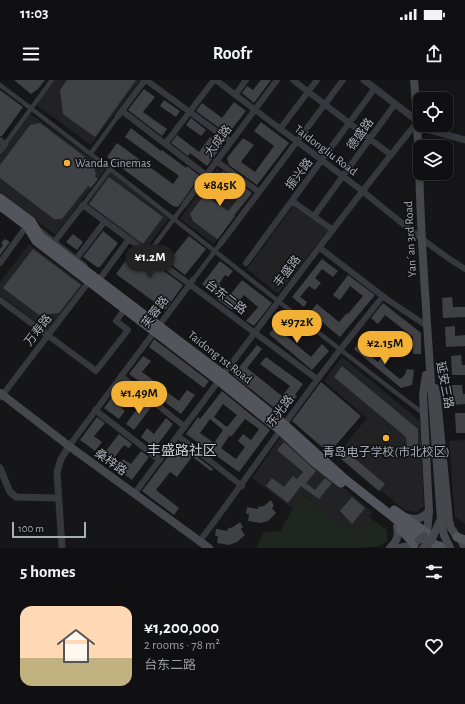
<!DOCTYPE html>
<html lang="en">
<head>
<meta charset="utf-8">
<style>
	:root { --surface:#101012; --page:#19191b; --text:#f1f3f6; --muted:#9c9d9f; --line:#303032; --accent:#f2b134 }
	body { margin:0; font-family:"Alegreya Sans","Noto Sans SC",sans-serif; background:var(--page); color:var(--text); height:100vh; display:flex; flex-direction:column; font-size:15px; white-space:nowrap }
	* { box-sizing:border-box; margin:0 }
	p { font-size:13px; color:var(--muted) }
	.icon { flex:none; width:22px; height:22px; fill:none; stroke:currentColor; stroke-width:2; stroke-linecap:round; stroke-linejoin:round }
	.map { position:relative; height:468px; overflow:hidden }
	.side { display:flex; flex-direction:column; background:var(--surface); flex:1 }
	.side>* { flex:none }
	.tools { position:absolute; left:413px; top:12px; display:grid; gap:8px }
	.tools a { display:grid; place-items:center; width:40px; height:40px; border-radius:8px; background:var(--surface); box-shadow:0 2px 10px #0003,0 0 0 1px var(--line); font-size:20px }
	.scale { position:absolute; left:12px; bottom:10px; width:74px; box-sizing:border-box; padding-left:4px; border:2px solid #a8adb8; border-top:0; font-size:11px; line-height:14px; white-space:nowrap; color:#a8adb8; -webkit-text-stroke:3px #111113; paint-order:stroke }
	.price { position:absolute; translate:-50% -34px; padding:0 9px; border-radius:14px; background:var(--accent); color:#111; font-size:13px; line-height:26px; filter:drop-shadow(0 1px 2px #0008) }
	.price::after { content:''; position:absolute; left:50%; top:24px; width:12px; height:9px; margin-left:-6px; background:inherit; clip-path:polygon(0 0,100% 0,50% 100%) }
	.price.on { background:#222; color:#fff }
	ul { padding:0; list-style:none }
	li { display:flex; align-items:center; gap:12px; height:100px; padding:0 20px }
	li+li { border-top:1px solid var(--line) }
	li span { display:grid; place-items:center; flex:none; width:112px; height:80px; border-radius:12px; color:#555 }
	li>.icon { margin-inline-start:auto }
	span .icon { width:48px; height:48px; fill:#fffc; stroke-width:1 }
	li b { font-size:17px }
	h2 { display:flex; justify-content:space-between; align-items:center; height:48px; padding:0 20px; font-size:17px }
	.status { display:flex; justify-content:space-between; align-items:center; height:28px; padding:0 20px; background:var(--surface); direction:ltr }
	.status svg { height:11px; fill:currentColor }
	header { display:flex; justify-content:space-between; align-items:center; height:52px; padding:0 20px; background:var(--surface); font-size:18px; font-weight:700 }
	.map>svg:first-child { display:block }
</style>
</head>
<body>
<div class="status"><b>11:03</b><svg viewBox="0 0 49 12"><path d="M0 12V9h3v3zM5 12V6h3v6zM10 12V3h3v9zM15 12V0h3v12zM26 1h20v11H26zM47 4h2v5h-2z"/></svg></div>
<header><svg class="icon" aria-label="menu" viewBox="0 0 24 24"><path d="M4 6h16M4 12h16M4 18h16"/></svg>Roofr<svg class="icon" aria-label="share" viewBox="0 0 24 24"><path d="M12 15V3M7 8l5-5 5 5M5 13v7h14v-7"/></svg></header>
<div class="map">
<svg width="465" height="468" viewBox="0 0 465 468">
	<rect width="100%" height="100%" fill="#161618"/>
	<path fill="#222225" d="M53,0H140L91,65L35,24Z
		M28,32L106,89L55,155L0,112V71Z
		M217,88L252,113L214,164L180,139Z
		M110,92L169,138L146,169L87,124Z
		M293,126L328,150L278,214L247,189Z
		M29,164L83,204L48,251L0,215V202Z
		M342,277L420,341L424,426L417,432L404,430L337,374L367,338L324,301Z
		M282,355L372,432L369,437L354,454L303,414L293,429L252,398Z
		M465,360V444L455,437L449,361Z"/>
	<path fill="#1e261f" d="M302,414L354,453L369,437L387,450V461L380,466L358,468H256L264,452L280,451Z"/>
	<path fill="#404145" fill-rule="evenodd" d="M14,0H45L38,9L31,14Z
		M67,0H136L95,57L63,34L60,10Z
		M261,0H271L254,23L242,13L247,6L253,10Z
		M144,9L155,17L143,32L167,49L162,56L128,30Z
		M0,10L23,27L2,56H0Z
		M164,20L180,31L176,37L160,26Z
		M234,22L246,31L228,54L196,31L202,23L222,38Z
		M191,38L206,50L201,56L186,45Z
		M261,42L289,63L257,105L229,85L227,78L243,58L254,65L241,82L255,92L274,66L254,51Z
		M40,43L93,83L96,94L95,96L98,99L91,108L88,106L62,139H54L0,98V85L30,45Z
		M131,48L161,71L162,70L186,88L187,86L200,96L178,127L173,126L107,77L117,63L173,104L179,96L125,57Z
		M177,55L199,72L210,57L222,66L207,86L190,73L188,76L171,63Z
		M223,91L252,113L234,135L235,136L218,159H217L193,141L190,134L204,115L228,131L237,120L223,109L220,114L211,107Z
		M109,97L163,137L143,164L89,124Z
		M103,151L118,163L100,187H97L83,177Z
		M73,154L83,162L77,170L66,162Z
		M189,156L206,169L185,195L168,182Z
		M5,159L10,162L0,175V169L3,165L1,163Z
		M33,169L81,205L59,233L39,235L3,208Z
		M134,169L183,205L166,229H164L116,194Z
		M322,179L338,191L333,197L322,189L315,198L321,203L315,210L309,206L300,217L307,222L304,227L292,217Z
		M220,181L233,191L228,197L225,195L219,204L231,214L242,200L272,223L254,246L246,241L258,227L244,215L232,230L216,218L218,216L202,204Z
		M348,195L375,215L340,257L310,232L317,224L339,242L347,233L348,234L363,216L350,206L340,220L333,215Z
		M452,217L453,227H465V237L443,238L442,218Z
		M383,223L421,253V274H413V257L385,235L378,244L371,238Z
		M285,235L294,243L284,254L311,277L322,264L329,271L312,290L269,254Z
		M455,246V256L465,255V266L446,267L445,247Z
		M365,255L371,260L363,270L378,282L385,272L391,277L384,286L400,299L404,296L407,289L414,290L412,305L401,308L354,269Z
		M154,259L209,301L204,308L149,267Z
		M257,265L262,269L247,288L282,316L290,306L260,284L266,277L303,304L295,315L297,316L282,334L233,295Z
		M461,275L462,285H465V295H452L451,276Z
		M143,276L151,281L142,292L157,303L152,311L129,294Z
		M342,286L418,349V366L407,367L406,357L334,297Z
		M321,302L361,336L329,373L292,341Z
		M122,303L130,309L118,325L125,331L119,339L104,328Z
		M452,305H462L463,314H465V324L453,325Z
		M163,309L179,321L187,310L195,315L181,334L158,317Z
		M222,311L270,350L239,392L186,354L198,337L200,339ZM223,324L237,335L227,347L214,337ZM210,339L223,350L214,363L200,353ZM245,339L259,349L251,360L243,354L238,361L245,367L236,379L221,368L230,355L231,357Z
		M144,320L152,326L134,350L126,344Z
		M455,333H465V353H456Z
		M97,337L105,343L94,356L102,362L95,371L80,360Z
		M166,338L173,344L155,368L141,357L147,348L154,354Z
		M119,354L132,364L129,368L124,365L111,382L102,376Z
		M179,362L194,374L177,397L170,392L156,410L179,428L174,435L142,411Z
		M284,362L316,391L306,403L315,410L325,398L332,403L319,419L301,406L288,423L266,406L272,398L284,407L293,396L297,399L303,392L277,370Z
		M141,371L149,377L132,400L116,388L123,379L131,384Z
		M347,372L385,404L379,411L341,379Z
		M196,376L213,389L211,391L194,378Z
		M352,417L365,428L352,444L340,431Z
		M271,420L274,426L272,428L276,433L268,441L260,443L248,441L249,434H246L247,427L258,429V427L264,426Z
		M240,442L243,447L241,449L245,455L237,462L229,465L217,463L218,456H215L216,449L228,451L227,449L233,447Z"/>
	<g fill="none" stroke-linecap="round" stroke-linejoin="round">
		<path stroke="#37383d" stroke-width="3" d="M40,149L86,185"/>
		<path stroke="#37383d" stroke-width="4.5" d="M0,5C142,111 279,224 420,331
			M5,64L52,0
			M91,73L118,36
			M83,125L110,89
			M148,174L184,125
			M193,200L221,163"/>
		<path stroke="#37383d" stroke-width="6" d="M146,0L231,62
			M216,0C264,37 313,73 361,110C395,137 428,166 465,189
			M293,0L391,75
			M235,15L246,0
			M122,31L206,95
			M118,36L145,0
			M280,49L317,0
			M0,60L5,64L0,71
			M165,64L214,0
			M216,81L259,112
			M292,121L333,150
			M184,125L277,0
			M314,136L395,24
			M55,161L83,125L317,299
			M221,163L343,0
			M320,168L388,220L427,246
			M74,182L105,141
			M0,183L28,144
			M246,183L375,8
			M99,200L129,159
			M0,220L96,291L128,250L116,241L125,229
			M121,296L185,347
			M1,317L91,199
			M95,330L160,380
			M178,356L242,406
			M69,366L193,200
			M134,414C228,289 320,163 418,41
			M199,462C240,408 277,353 317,300C338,271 361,244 383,216"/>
		<path stroke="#37383d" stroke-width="7" d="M364,0L420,43
			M422,45L429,50L465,60
			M0,388L10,412L16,417L58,418
			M62,468L57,392L61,379L69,366"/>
		<path stroke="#45474d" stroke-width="8" d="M414,0C419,53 419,107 422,161C427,254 434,346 441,439
			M426,295L423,314L429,431L427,453
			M435,308L437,318L449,441L451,448L457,457
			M0,313L69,366L209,468
			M405,437C416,440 421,440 429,431
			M456,456L461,460L465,468
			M390,468C397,462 399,456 397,447
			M399,468L414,465"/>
		<path stroke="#53555c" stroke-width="9" d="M0,118L31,141L40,156L224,295L285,345L346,400L416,455L433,464L446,468
			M0,126L27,146L36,161L219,301L280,350L314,382L341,403
			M394,430L427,453
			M400,449L410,459L414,465
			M457,457L465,460"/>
		<path stroke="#45474d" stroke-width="8" d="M441,440L444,455L450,468
			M419,460L424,456
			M423,468L431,461L441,439"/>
	</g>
	<g fill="#f2b134" stroke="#111113" stroke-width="1.5">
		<circle cx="67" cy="83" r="4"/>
		<circle cx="386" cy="358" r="4"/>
	</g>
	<g text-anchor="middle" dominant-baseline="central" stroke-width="3" stroke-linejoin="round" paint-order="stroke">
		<g font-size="12" fill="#a8adb8" stroke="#111113">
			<text transform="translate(360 54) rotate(-54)">德盛路</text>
			<text transform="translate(218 61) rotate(-53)">大成路</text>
			<text transform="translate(326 70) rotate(37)">Taidongliu Road</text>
			<text transform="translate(299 94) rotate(-53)">振兴路</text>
			<text transform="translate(410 159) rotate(-93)">Yan´an 3rd Road</text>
			<text transform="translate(287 191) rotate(-52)">丰盛路</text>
			<text transform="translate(226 217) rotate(37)">台东二路</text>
			<text transform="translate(155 232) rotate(-53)">芙蓉路</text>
			<text transform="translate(38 250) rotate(-52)">万寿路</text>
			<text transform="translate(220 277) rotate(38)">Taidong 1st Road</text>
			<text transform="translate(445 305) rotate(79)">延安三路</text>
			<text transform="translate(280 331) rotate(-53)">东光路</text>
			<text transform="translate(111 382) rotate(36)">桑梓路</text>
		</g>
		<g font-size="12" fill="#a8adb8" stroke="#111113" text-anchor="start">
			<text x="75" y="83">Wanda Cinemas</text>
			<text x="386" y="372" text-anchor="middle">青岛电子学校(市北校区)</text>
		</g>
		<g font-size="14" fill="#c9ccd4" stroke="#111113">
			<text x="182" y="371">丰盛路社区</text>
		</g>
	</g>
</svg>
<div class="tools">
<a><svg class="icon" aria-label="locate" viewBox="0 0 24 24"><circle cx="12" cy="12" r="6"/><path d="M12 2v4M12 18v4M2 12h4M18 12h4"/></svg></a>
<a><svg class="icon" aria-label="layers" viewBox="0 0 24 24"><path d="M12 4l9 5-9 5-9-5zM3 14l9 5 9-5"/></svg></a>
</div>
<div class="scale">100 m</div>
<b class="price" style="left:220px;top:127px">¥845K</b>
<b class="price on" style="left:150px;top:199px">¥1.2M</b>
<b class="price" style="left:297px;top:264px">¥972K</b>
<b class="price" style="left:385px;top:285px">¥2.15M</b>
<b class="price" style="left:139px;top:335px">¥1.49M</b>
</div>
<section class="side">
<h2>5 homes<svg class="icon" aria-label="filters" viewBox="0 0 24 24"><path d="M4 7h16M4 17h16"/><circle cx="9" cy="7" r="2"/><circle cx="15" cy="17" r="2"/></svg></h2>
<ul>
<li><span style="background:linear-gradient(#ffd9b3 65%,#c2b280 0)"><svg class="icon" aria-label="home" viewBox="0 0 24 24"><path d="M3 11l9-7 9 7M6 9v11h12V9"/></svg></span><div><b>¥1,200,000</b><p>2 rooms · 78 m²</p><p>台东二路</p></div><svg class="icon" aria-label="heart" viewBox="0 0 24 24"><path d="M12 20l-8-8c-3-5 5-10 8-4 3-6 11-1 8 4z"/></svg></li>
</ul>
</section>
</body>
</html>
